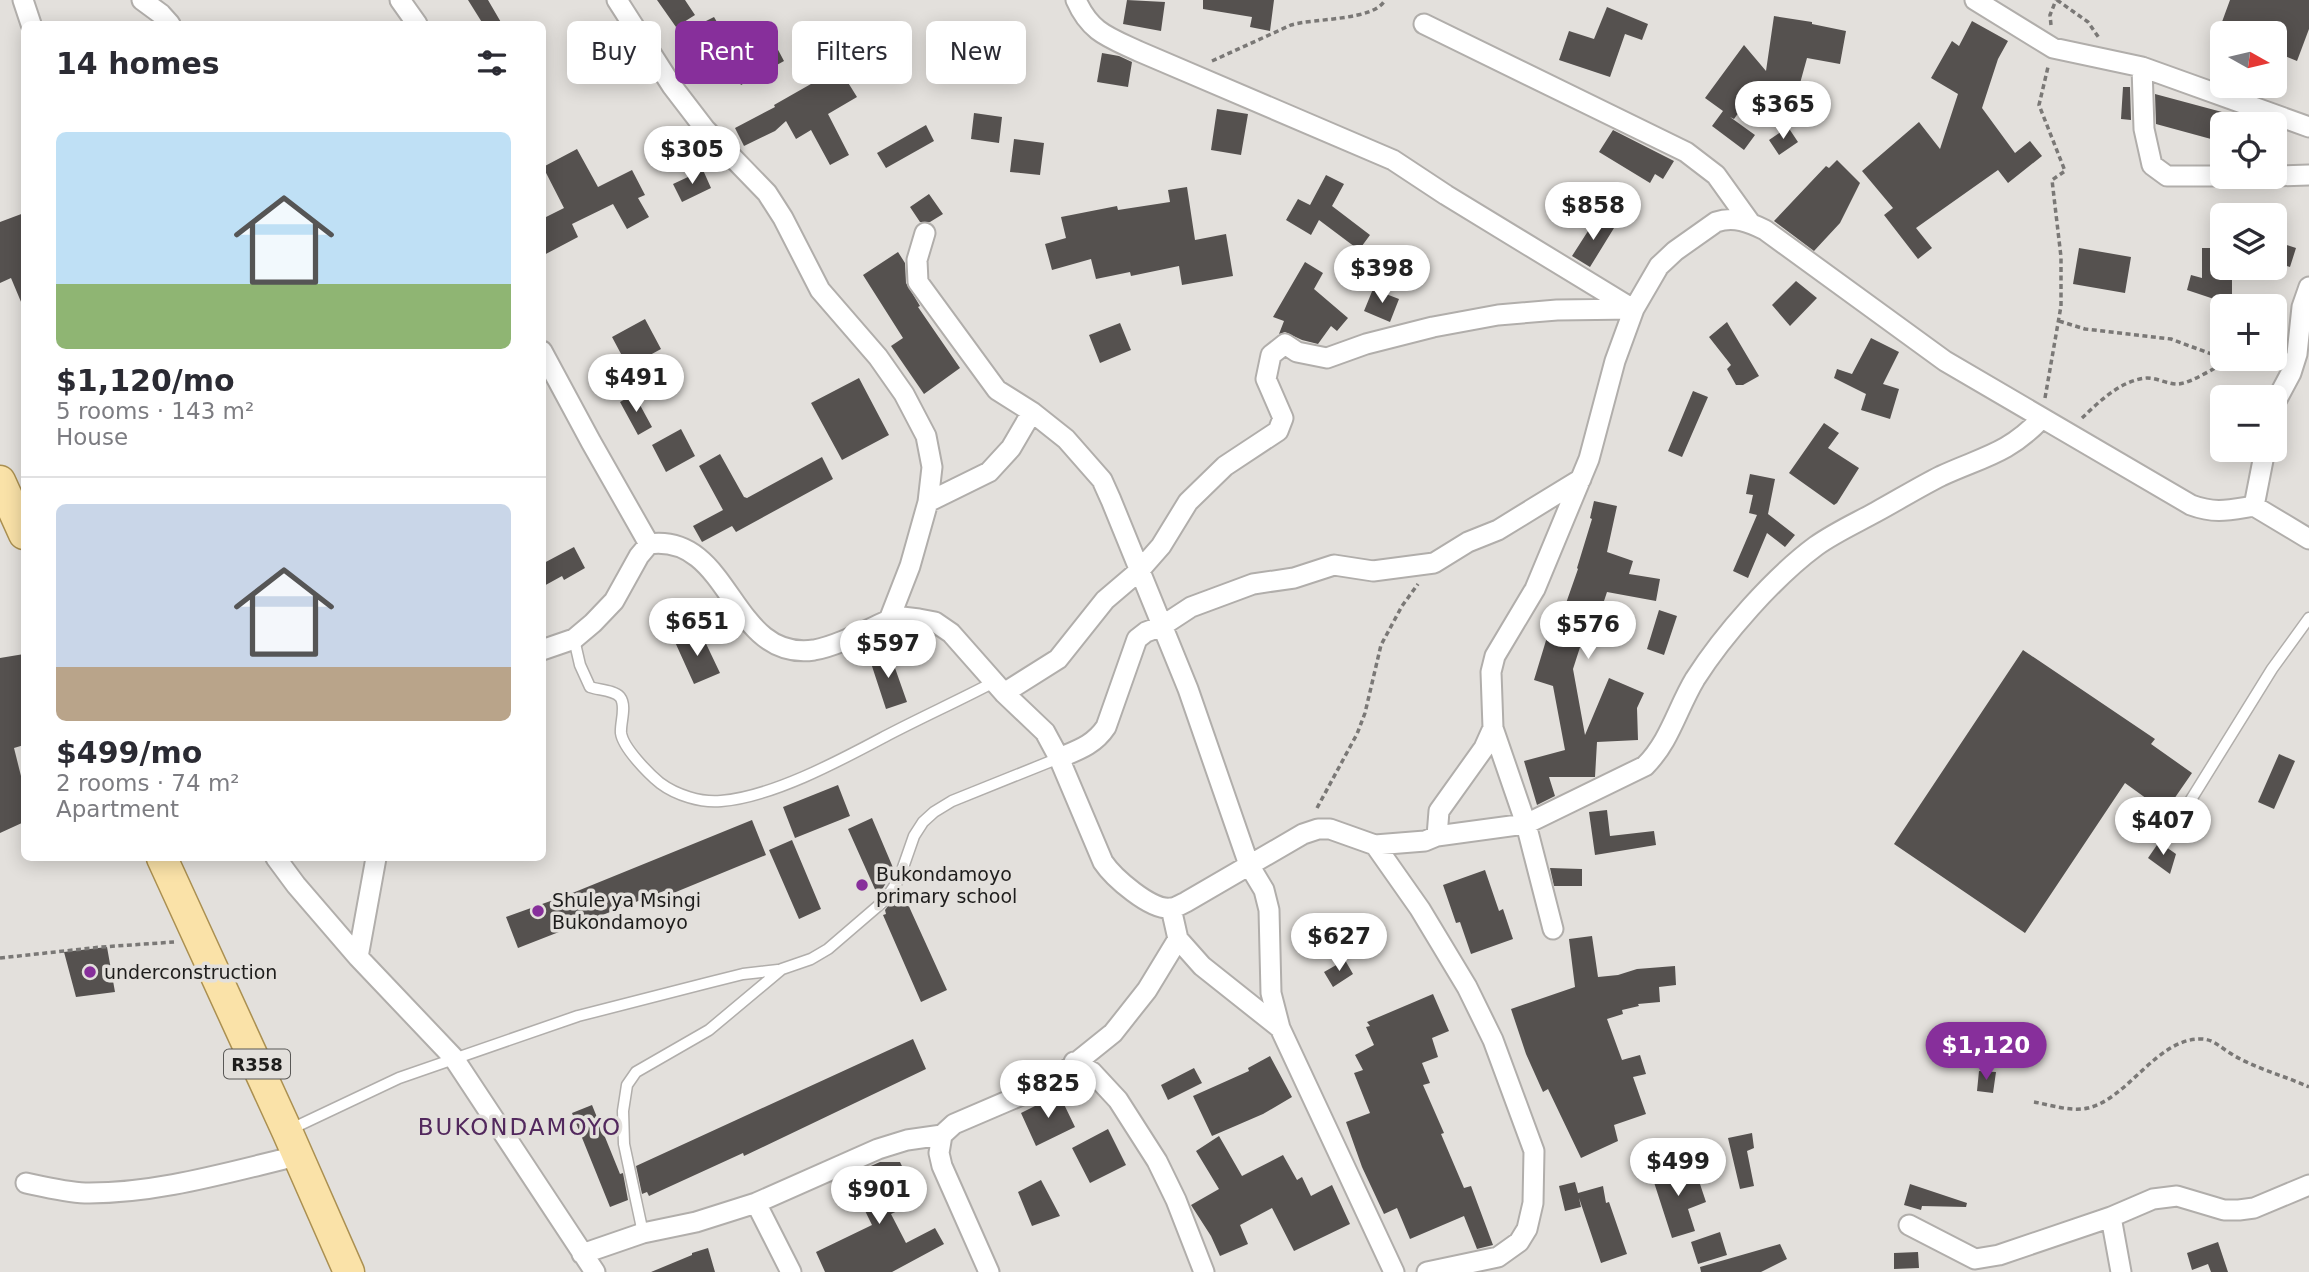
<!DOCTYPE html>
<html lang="en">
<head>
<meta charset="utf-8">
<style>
	:root { --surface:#fff; --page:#f7f7f7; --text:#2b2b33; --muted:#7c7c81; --line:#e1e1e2; --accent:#872f9b }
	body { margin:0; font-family:"DejaVu Sans",sans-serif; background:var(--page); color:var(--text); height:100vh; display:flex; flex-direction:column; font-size:26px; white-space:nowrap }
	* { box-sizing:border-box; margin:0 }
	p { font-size:23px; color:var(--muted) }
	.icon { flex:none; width:38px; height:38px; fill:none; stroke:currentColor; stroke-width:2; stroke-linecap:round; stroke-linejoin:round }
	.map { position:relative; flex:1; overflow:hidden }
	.details { position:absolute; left:21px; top:21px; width:525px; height:840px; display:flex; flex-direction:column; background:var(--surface); border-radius:10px; box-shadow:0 4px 18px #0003 }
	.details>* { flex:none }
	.hud { position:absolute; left:567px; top:21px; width:665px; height:63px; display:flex; gap:14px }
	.needle { width:46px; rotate:98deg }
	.fabs { position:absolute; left:2210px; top:21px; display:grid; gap:14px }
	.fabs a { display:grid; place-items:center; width:77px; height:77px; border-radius:10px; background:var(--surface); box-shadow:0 4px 18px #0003; font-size:35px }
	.price { position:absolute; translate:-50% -60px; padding:0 16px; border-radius:24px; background:#fff; color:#222; font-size:23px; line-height:46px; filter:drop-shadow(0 2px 4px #0008) }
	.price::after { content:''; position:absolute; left:50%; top:42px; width:21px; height:16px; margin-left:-10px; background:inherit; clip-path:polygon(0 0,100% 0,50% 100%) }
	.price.on { background:var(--accent); color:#fff }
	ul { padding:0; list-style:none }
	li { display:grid; align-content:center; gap:14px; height:371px; padding:0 35px }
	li+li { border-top:2px solid var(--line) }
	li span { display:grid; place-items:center; height:217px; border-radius:10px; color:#555 }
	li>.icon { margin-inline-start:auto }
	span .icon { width:126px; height:126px; fill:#fffc; stroke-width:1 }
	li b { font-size:30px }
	h2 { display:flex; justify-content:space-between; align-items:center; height:84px; padding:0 35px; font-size:30px }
	.chip { padding:0 24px; border-radius:10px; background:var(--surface); box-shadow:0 4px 18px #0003; font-size:24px; line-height:63px }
	.chip.on { background:var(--accent); color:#fff }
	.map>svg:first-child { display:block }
</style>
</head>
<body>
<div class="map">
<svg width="2309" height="1272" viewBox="0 0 2309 1272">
	<rect width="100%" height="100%" fill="#e3e0dc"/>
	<path fill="#55514f" d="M468,0H488L502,24H483Z
		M657,0H685L695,15L676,27Z
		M1127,0L1165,2L1161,31L1123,24Z
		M1203,0H1274L1270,31L1250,27L1252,17L1203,9Z
		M2230,0H2309V29L2297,61L2275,52V26H2272L2270,33H2228L2219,30Z
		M1607,7L1648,24L1642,40L1625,34L1610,77L1559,60L1569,31L1594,39Z
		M1774,16L1812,22V24L1846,31L1840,64L1807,58L1799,87L1786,85L1785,92L1787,95L1757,87L1734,119L1730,117L1755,135L1744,150L1712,126L1723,111L1705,98L1744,45L1766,71Z
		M714,17L733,49L717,58L698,25Z
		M1972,21L2008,41L1998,59L1982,108L2015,153L2030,141L2042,156L2008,183L1998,170L1916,228L1932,248L1918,259L1884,215L1893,208L1862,171L1919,122L1940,149L1958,94L1931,78L1952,41L1959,46Z
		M776,46L784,61L741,85L732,69Z
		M1102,53L1119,56L1132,62L1128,87L1097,82Z
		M839,68L857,97L828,114L849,155L830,165L811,130L796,139L786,121L775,131L744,146L735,128L775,107L774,105Z
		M2123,87H2130L2131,120L2121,119Z
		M2155,94L2222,112V142L2156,124Z
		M1217,109L1248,114L1241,155L1211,150Z
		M974,113L1002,117L999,143L971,139Z
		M926,125L934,141L886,168L877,153Z
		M1788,127L1798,142L1779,155L1769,140Z
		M1613,130L1674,161L1663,179L1655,174L1650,183L1599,152Z
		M1014,139L1044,143L1040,175L1010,172Z
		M577,149L598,187L632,170L645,195L638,198L649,217L627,229L613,204L572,224L578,237L542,256V219L564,208L543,167Z
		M1837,160L1860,183L1840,223L1814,251L1774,221L1826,166L1829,168Z
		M703,170L711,188L682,202L673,184Z
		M1326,175L1344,184L1332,206L1370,235L1359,250L1319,220L1311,235L1286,220L1298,199L1310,205Z
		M1187,187L1195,240L1226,234L1233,276L1182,285L1179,266L1131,276L1130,272L1096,279L1091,259L1052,270L1045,244L1066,238L1061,217L1117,206L1118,210L1170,202L1168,190Z
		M929,194L943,214L930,222H920L910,207Z
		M24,213V309L11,278L0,283V222Z
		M1597,217L1614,228L1590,267L1572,256Z
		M2275,241L2296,248L2290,267L2275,262Z
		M2079,248L2131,257L2125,293L2073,284Z
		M2202,248H2222V268H2232V305L2187,290L2191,275L2202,278Z
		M898,252L905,263L906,283L920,306L918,307L960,368L924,394L891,346L903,338L863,275Z
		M1305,262L1323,273L1314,289L1348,318L1337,331L1331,326L1318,344L1302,340L1285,332L1279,334L1284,321L1273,317Z
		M1796,281L1817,298L1790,326L1772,305Z
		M1373,289L1399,299L1390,322L1364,311Z
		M645,319L661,349L628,367L612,337Z
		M1727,322L1759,376L1743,385H1736L1727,369L1731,365L1709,337Z
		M1120,323L1131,350L1100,363L1089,335Z
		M1871,338L1899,352L1883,384L1899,389L1890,419L1861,410L1866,394L1834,378L1837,369L1852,374Z
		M859,378L889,435L842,460L811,403Z
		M1693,391L1708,397L1682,457L1668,451Z
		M634,394L652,427L638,435L620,402Z
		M1824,423L1839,433L1828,448L1859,468L1837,503L1834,505L1789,473Z
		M681,429L695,456L666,472L652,445Z
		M720,454L744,497L747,498L822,457L833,479L736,532L732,526L702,542L693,526L723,510L699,466Z
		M1750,474L1775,479L1768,514L1795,535L1785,547L1767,533L1748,578L1733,571L1757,515L1749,513L1753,495L1746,494Z
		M1594,501L1617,506L1607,552L1633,561L1629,574L1660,579L1656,601L1607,592L1599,616L1591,613L1573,669L1585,735L1609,678L1644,693L1637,708L1638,740L1597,742L1595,777H1549L1555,796L1537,805L1524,761L1565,750L1553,686L1534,680L1551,624L1558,626L1578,569L1577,568L1592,519L1590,518Z
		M574,547L585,568L564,580L562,576L542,587V564Z
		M1659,610L1677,616L1664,655L1647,649Z
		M700,631L720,673L694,684L675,642Z
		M2023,650L2155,739L2151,744L2192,773L2165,812L2125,783L2025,933L1894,844Z
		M889,651L907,702L886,709L869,657Z
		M24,654V745L14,748L24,788V822L0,833V658Z
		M2279,754L2295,761L2274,809L2258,802Z
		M838,785L850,816L795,838L783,807Z
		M1607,810L1610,836L1654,831L1656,845L1595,855L1589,812Z
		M872,818L894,870L878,896L848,829Z
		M752,820L766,855L671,894L669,889L518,948L506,917L570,894Z
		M792,840L821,909L799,919L769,850Z
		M2159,842L2176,854L2170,874L2148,858Z
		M1550,868L1582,869V886H1554Z
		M1485,870L1499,911L1503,909L1513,939L1471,954L1460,922L1456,923L1443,885Z
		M901,889L947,990L921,1002L883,915L886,914L885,910Z
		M1592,936L1598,977L1618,975L1637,969L1675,966L1676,985L1659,987L1660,1002L1638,1004L1639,1006L1622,1010L1623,1014L1607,1019L1622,1060L1640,1055L1646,1074L1633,1077L1646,1114L1614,1125L1618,1141L1581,1158L1548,1089L1543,1092L1526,1054L1511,1009L1575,987L1569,939Z
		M107,947L115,992L76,997L64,952Z
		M1345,960L1353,974L1333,987L1324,972Z
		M1433,994L1449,1031L1432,1038L1438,1057L1422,1063L1430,1083L1423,1085L1444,1133L1441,1134L1464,1188L1471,1186L1493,1245L1477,1249L1464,1216L1410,1239L1397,1208L1384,1214L1362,1167L1346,1122L1370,1113L1354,1073L1363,1070L1355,1055L1374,1045L1366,1027L1370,1026L1367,1022Z
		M913,1039L926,1069L744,1156L743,1153L649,1196L647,1192L642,1194L636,1166Z
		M1270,1056L1292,1097L1263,1114L1212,1136L1193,1096L1249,1071L1248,1068Z
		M1194,1068L1202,1083L1168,1100L1161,1085Z
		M1979,1071L1996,1072L1993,1093L1977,1091Z
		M1059,1094L1075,1127L1036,1146L1021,1113Z
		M592,1105L620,1174L623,1173L628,1200L610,1207L572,1113Z
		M1108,1129L1126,1165L1090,1183L1072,1148Z
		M1752,1133L1754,1148L1747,1151L1754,1186L1740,1189L1728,1138Z
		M1219,1136L1242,1176L1283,1155L1297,1180L1302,1177L1311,1196L1332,1185L1350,1224L1294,1251L1272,1208L1240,1225L1248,1244L1220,1256L1211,1236L1191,1205L1219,1189L1196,1151Z
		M880,1162H900L919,1201L891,1214L906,1243L935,1228L944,1244L892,1272H825L816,1252L872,1225L848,1176Z
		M1687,1164L1691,1180L1698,1178L1706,1202L1688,1209L1695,1231L1672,1238L1651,1173Z
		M1041,1180L1060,1216L1032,1226L1018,1192Z
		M1575,1182L1578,1193L1603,1186L1606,1203L1609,1202L1627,1254L1601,1263L1579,1198L1581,1207L1565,1211L1559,1186Z
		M1910,1184L1967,1203L1966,1207L1922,1206L1921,1210L1904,1205Z
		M1720,1232L1727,1255L1698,1264L1691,1242Z
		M2218,1242L2228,1272H2211L2208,1264L2192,1270L2187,1253Z
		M1780,1244L1787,1259L1761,1272H1701L1700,1267Z
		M708,1248L715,1272H651L692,1255V1253Z
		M1918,1252L1919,1268L1894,1269V1253Z"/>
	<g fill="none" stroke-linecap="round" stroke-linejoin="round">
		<defs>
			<path id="lane" d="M574,639L580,665L590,687C598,690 614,690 620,697C627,706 620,723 621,733C623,748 649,774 660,783C676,795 701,803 721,801C772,797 839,761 884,737C920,718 958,701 994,682
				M2179,819L2272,669L2309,618
				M289,1130L399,1078L578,1016L707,983L743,974L778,970
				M643,1233L624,1144L623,1111L627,1085L636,1072L709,1030L782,969L811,959L828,949L885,900L899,879L914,836L923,822L934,812L952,801L1059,758"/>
			<path id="street" d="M23,0L31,24
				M142,0L161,14L170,24
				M400,0L417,24
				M617,0L672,86L705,129L767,193L783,218L820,290L878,357L904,394L926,436L932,467L928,502L910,566L889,620
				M1076,0C1090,32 1108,37 1138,51L1393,160L1446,195L1633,309
				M1975,0L2053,48L2142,67L2309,127
				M1424,24L1686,152L1716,175L1749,221
				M2142,67L2144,129L2152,165L2167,176H2222
				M2275,176L2309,175
				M925,233L917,260L918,282L997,390L1032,412L1066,439L1102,480L1111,500L1188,689L1249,865L1264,890L1269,910L1271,993L1280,1028L1394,1272
				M542,351L591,442L649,544
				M2275,403L2291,373L2297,354L2302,307L2309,287
				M928,502L989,472L1011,448L1032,412
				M2254,506L2265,450
				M542,650L574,639L593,623L614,601L639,556L649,544C732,533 730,662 814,650C837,646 867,630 889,620L902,617L919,619L935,622L951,633L1004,693L1045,732L1059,758L1103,862C1113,877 1151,911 1171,908C1176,908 1182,904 1186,902L1303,834L1318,829H1330L1375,845L1425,841L1437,836L1439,811L1484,748L1493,728L1491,672L1495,656L1535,589L1589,459L1615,361L1634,309L1659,266L1675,251L1716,222C1734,216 1749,222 1765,230L1945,361L2191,505C2215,514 2229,510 2254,506L2309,539
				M1004,693L1058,659L1105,600L1139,571L1161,546L1188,502L1225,466L1278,431L1283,418L1266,379L1271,355L1285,344L1297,352L1327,358L1366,344L1433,327L1498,315L1557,310L1634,309
				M1493,728L1526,824L1553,929
				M1059,758C1078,750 1094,745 1106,727L1137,639L1146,632L1162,626L1191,607L1253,584L1294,578L1334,565L1373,571L1434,563L1468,542L1498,530L1581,479
				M1437,836L1526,824L1645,766C1670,741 1677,709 1695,679C1723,635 1774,577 1816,546C1834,533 1856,523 1876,512C1898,500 1919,487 1941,476C1982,457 2008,454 2041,419
				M1375,845L1420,909L1467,987L1493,1040L1534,1151L1533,1203L1527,1229L1519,1242L1498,1257L1427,1272
				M276,858L296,885L358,957L453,1057L595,1272
				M1171,908L1178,939L1202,966L1280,1028
				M358,957L376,858
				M1074,1062L1092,1072L1118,1100L1157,1161L1176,1200L1204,1272
				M26,1183C45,1187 66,1192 85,1193C156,1194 229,1172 297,1156
				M756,1203L791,1272
				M2111,1217L2121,1272
				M1909,1225L1975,1259L1999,1255L2111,1217L2153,1199L2177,1196L2224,1210H2239L2254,1208L2309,1185
				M582,1254L643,1233L696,1222L756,1203L878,1149L907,1140L942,1135
				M989,1272L942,1166L939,1153L942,1135L954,1124L1052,1082L1113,1033L1147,990L1178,939"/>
			<path id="primary" d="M0,481L24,534
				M162,858L287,1131L349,1272"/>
		</defs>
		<use href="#lane" stroke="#b1aeab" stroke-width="13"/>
		<use href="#street" stroke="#b1aeab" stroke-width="23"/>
		<use href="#primary" stroke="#ab9051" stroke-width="33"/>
		<path stroke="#7a7876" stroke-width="3.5" stroke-dasharray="5 3.5" stroke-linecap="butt" d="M2057,0L2088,22L2099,38
			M2051,25L2050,15L2056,0
			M1212,61L1291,25C1314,18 1374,21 1385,0
			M2059,321L2085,329L2171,339L2222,358
			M2230,360L2250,362L2275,359
			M2045,398L2061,306V257L2052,180L2065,171L2039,105L2048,67
			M2082,418C2100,401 2121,380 2147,378C2158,378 2169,385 2179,384C2193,382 2216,367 2229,360
			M1317,808L1357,734L1365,713L1381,645L1402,606L1418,584
			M0,958L101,947L174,942
			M2034,1102C2051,1105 2071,1112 2088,1108C2128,1099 2157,1038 2201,1039C2213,1039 2220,1047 2230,1053C2253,1068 2283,1075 2309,1087"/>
		<use href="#lane" stroke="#fff" stroke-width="10"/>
		<use href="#street" stroke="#fff" stroke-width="19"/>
		<use href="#primary" stroke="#fae2a8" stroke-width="30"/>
	</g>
	<g fill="#872f9b" stroke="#e3e0dc" stroke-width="2.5">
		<circle cx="862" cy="885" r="7"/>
		<circle cx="538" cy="911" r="7"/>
		<circle cx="90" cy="972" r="7"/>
	</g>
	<g text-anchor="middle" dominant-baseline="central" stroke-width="7" stroke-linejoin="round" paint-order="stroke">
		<rect fill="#e3e0dc" stroke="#595856" stroke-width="2" x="224" y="1049.5" width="66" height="29" rx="5"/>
		<g font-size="18" font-weight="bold" fill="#1e1d1c">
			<text x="257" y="1064">R358</text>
		</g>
		<g font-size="19" fill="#1e1d1c" stroke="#e3e0dc" text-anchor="start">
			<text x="876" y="874">Bukondamoyo<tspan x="876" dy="22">primary school</tspan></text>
			<text x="552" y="900">Shule ya Msingi<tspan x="552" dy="22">Bukondamoyo</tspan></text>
			<text x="104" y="972">underconstruction</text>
		</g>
		<g font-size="23" letter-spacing="2" fill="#52285d" stroke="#e3e0dc">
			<text x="520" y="1127">BUKONDAMOYO</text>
		</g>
	</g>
</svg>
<div class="fabs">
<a><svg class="needle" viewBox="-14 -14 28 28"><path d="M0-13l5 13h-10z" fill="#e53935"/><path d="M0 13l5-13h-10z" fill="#7c7c81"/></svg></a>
<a><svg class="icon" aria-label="locate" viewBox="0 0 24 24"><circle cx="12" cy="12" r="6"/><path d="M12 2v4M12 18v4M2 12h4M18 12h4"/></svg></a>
<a><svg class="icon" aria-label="layers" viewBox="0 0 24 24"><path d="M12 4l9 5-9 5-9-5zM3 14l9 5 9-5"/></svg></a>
<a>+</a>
<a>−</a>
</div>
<b class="price" style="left:1783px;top:141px">$365</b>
<b class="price" style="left:692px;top:186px">$305</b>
<b class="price" style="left:1593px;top:242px">$858</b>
<b class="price" style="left:1382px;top:305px">$398</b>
<b class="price" style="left:636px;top:414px">$491</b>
<b class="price" style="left:697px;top:658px">$651</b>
<b class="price" style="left:1588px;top:661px">$576</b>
<b class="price" style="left:888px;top:680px">$597</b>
<b class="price" style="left:2163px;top:857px">$407</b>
<b class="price" style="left:1339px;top:973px">$627</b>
<b class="price on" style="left:1986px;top:1082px">$1,120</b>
<b class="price" style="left:1048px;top:1120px">$825</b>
<b class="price" style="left:1678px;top:1198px">$499</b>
<b class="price" style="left:879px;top:1226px">$901</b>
<div class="hud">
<a class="chip">Buy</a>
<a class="chip on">Rent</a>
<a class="chip">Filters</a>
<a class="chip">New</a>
</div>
<section class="details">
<h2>14 homes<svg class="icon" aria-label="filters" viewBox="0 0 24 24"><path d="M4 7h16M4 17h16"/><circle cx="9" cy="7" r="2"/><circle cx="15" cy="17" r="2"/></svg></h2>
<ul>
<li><span style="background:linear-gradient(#bfe0f5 70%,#8fb573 0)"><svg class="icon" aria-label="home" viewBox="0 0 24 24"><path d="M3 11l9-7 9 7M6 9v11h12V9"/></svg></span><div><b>$1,120/mo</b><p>5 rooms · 143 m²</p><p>House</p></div></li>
<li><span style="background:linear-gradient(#c9d6e8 75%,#b9a48a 0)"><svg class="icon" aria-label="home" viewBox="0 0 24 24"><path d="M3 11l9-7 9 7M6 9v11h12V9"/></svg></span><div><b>$499/mo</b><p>2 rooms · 74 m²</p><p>Apartment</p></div></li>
</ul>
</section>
</div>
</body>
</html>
